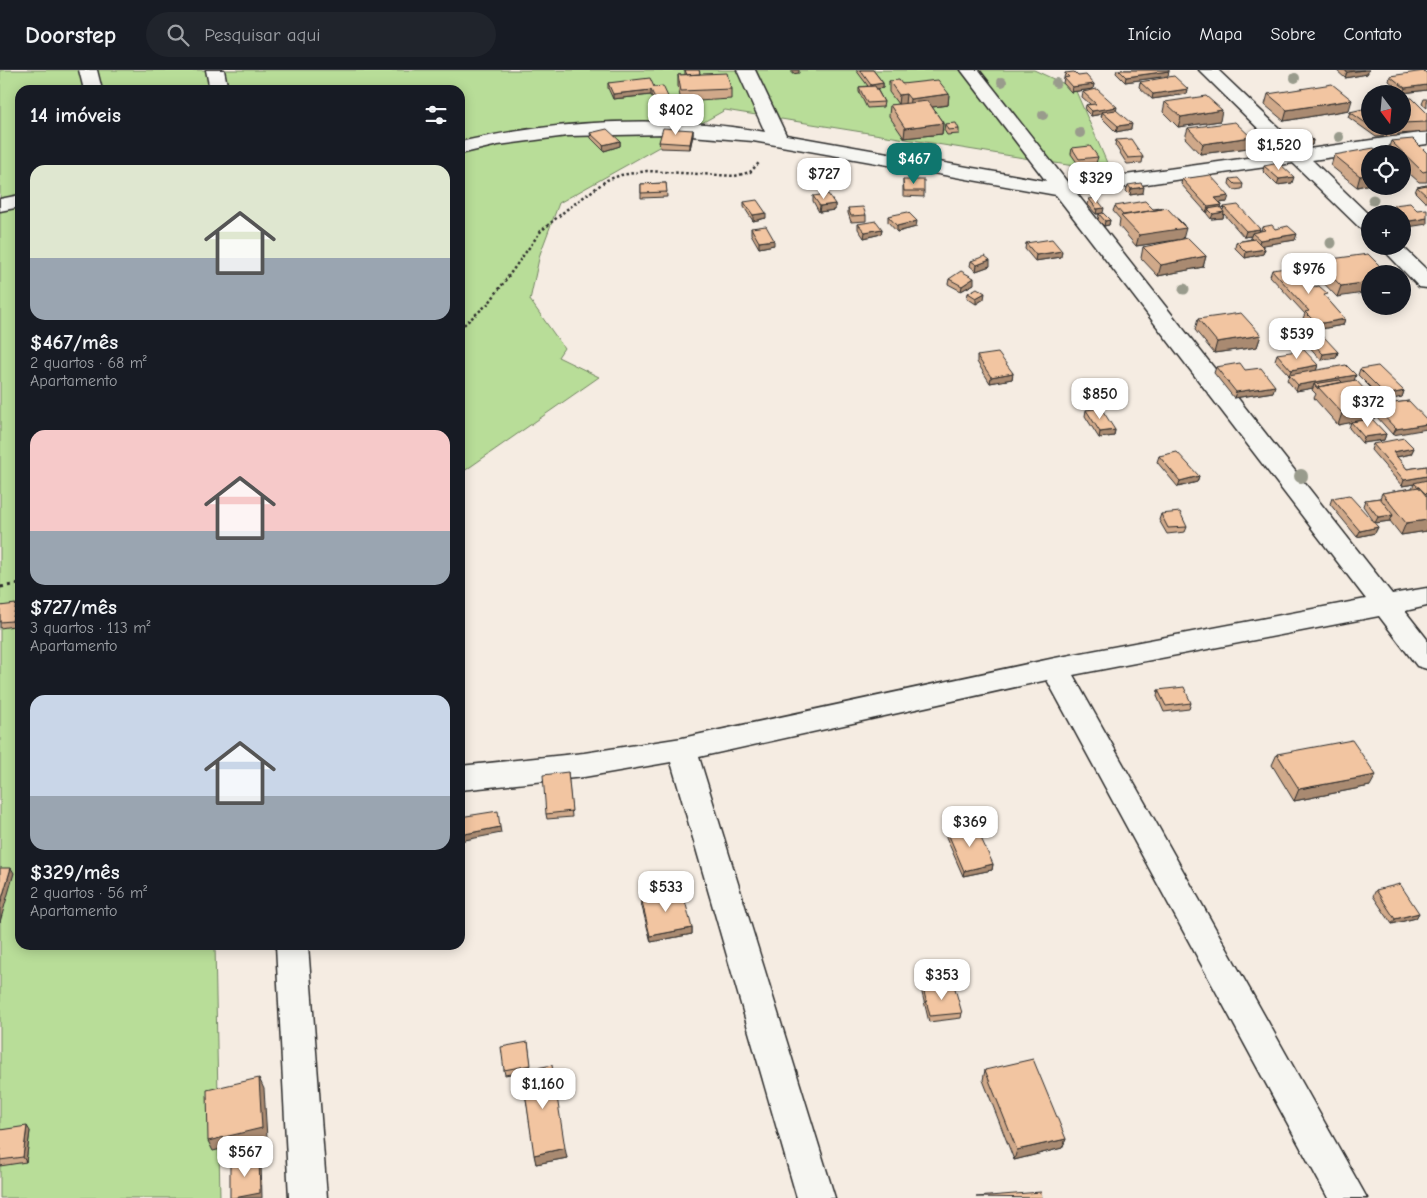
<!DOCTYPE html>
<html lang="pt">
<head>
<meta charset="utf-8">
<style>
	:root { --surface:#171b24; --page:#20242c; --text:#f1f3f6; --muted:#9ea1a6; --line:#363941; --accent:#0f766e }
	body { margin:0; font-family:"Comic Neue",sans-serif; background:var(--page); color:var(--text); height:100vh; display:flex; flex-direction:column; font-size:19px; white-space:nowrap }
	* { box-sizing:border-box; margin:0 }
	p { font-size:16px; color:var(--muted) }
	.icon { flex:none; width:28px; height:28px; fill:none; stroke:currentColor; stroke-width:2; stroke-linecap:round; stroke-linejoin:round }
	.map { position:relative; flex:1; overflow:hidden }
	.sheet { position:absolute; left:15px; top:15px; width:450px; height:865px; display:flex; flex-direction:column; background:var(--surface); border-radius:15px; box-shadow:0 2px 12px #0003 }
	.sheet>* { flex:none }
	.needle { width:32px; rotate:164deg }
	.controls { position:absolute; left:1361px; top:15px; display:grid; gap:10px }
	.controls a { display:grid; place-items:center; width:50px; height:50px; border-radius:50%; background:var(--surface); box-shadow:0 2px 12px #0003; font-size:25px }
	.price { position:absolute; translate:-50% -42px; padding:0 11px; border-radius:10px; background:#fff; color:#222; font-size:16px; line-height:32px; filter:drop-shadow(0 1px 2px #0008) }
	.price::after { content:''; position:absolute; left:50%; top:30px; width:15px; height:11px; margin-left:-8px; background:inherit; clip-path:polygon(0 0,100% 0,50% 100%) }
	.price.active { background:var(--accent); color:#fff }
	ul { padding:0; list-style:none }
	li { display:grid; align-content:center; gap:10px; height:265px; padding:0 15px }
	li span { display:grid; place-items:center; height:155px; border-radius:15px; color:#555 }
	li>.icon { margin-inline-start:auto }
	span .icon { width:90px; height:90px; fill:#fffc; stroke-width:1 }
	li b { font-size:21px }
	h2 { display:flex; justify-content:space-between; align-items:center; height:60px; padding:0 15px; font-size:21px }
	header { display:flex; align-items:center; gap:30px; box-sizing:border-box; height:70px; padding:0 25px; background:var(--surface); border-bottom:1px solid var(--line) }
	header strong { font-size:24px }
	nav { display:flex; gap:28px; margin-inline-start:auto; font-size:18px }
	.search { width:350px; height:45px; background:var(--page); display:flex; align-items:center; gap:12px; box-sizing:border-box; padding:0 18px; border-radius:28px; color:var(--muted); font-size:19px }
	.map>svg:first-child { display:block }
</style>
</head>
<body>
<header>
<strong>Doorstep</strong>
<div class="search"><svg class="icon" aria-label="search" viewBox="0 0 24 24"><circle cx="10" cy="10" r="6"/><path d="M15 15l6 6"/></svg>Pesquisar aqui</div>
<nav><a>Início</a><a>Mapa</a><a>Sobre</a><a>Contato</a></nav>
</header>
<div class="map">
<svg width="1427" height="1128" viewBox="0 0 1427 1128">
	<rect width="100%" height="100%" fill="#f5ece2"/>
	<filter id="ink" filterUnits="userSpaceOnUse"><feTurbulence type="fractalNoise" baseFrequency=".02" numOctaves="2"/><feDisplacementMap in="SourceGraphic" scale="10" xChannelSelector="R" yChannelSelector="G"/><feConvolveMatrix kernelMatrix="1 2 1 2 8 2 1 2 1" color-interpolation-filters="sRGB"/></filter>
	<g filter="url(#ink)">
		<path fill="#b8dd98" stroke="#728462" d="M0,0H1034L1075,19L1111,102L725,40L559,133L540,184L530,230L564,278L558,287L599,307L460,404V20H20V875H215L220,1128H0Z"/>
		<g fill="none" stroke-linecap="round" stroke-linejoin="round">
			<defs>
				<path id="street" d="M79,0H97L102,20H84Z
					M206,0H224L228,20H210Z
					M737,0H755L786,65L1046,111L961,0H979L1068,113L1283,83L1199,0H1218L1302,80L1427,62V74L1312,90L1370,146V163L1363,161L1293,93L1077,124L1392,524L1427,518V536L1405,541L1427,569V599L1417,596L1379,546L1073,605L1367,1128H1328L1047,610L699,687L835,1128H797L671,692L584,707L460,720V696L584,683L682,668L1055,588L1366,529L1056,125L753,71L666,64L567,66L498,75L460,84V72C556,50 668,44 765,62Z
					M20,125V137L0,141V129Z
					M1380,176H1402L1427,200V218L1419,217Z
					M276,875H308L327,1128H289Z"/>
			</defs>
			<use href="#street" stroke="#2b2b2b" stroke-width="3"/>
			<path stroke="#2b2b2b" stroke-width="2.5" stroke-dasharray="2.5 2.5" stroke-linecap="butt" d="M460,258L489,233L541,161L566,140L607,110L621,105L647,101L735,106L750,102L760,92"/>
			<path stroke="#2b2b2b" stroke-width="3" stroke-dasharray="4 4" stroke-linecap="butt" d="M0,517L20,514"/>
			<use href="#street" fill="#f6f6f2" fill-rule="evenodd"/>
		</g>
		<g fill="#999b8c">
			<circle cx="1295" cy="8" r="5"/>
			<circle cx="1002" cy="12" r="5"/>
			<circle cx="1056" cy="13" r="5"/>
			<circle cx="1043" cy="45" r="5"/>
			<circle cx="1080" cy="63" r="5"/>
			<circle cx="1339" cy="67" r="5"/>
			<circle cx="1373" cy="130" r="5.5"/>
			<circle cx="1331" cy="173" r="5.5"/>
			<circle cx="1184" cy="219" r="5.5"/>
			<circle cx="1301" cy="406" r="7"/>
		</g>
		<path fill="#d0a98a" stroke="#2b2b2b" d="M685,0H699L700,4L731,19V29L681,32L678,16V5H685Z
			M856,0H873L883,13V18L877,19L884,32L883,37L867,38L859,22V17L868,16Z
			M1117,0H1169L1168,6L1125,12L1116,3Z
			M1336,0H1369L1367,4L1345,8Z
			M1065,3L1078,6L1094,14L1093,19L1071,22L1063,13Z
			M1427,4V20L1403,23L1389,11L1390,6Z
			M889,11L949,24L948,35L932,37L943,53L942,64L904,68L889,46L890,35L898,34L889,22Z
			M1140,12L1188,19L1187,24L1152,29L1139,17Z
			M608,13L654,17L670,34L656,35L651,25L613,29L608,18Z
			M1083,22L1116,40L1131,59L1116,62L1101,47L1102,44L1091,46L1085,40L1086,35L1090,34L1082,27Z
			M1268,24L1349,40L1284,51L1265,35Z
			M1402,28L1427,43V62L1398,64L1397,66L1376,67L1348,47L1350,42L1370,40V56H1402Z
			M1424,29H1427V38L1422,34Z
			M1165,32L1220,51L1178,57L1163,42Z
			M945,54L959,59V64L947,65L944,60Z
			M1188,58L1251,67L1248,78L1200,84L1185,68Z
			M693,60V65L690,79L660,78L659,72Z
			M590,63L620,71V76L604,81L591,68Z
			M1292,67L1313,70L1312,75L1297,78L1290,72Z
			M1116,70L1143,87L1142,93L1127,94L1115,75Z
			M1391,71L1427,83V112H1419L1402,97V84H1389L1387,82Z
			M1072,78L1098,87L1096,93L1078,94L1071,84Z
			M1370,84V114L1357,117L1331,96L1334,85Z
			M1264,96L1292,113L1277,115L1263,101Z
			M1182,109L1227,132L1220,133L1222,135L1221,138L1223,140L1224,137L1260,159L1259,161H1261L1262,157L1275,159L1295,170L1262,175L1265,179L1263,184L1245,188L1235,178L1236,172L1252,169L1250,168L1251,166L1244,167L1224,144L1223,148L1211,149L1207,144L1208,142H1206L1181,114Z
			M1230,109L1243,114L1242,119L1234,120L1229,114Z
			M903,110L924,121V127L903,126Z
			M666,113L667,127L641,128V114Z
			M1128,115L1143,123L1130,125L1126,121Z
			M1427,115V132H1425L1415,122L1417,117Z
			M813,126L835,134V140L819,142L813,131Z
			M1089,129L1110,150L1109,155L1104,156L1098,150L1099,144H1100H1096L1088,135Z
			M744,132L766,148L753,151L744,137Z
			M1394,135L1417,140L1408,157L1402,151V144H1396L1392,140Z
			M1115,136L1153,139L1184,156L1183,169L1136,176L1119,156L1120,149L1113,141Z
			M848,138L866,145V151L851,152L848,143Z
			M888,146L916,157L897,162L888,152Z
			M858,154L882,159L881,164L864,168L858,159Z
			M751,158L774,175L759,178L751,164Z
			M1026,173L1061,187L1035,191L1025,179Z
			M1143,177L1206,186L1203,197L1158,206L1141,188Z
			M971,191L990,196L976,201L970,196Z
			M1317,191L1388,204L1337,227L1313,202Z
			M1272,200L1307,211L1314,217L1326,228L1345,249L1343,255L1315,260L1303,248L1305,244L1270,206Z
			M949,209L974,214L961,221L948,214Z
			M968,223L984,229L976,234L967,228Z
			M1198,249L1261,265L1257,277L1214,283L1195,260Z
			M1309,269L1338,282L1336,288L1321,290L1307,274Z
			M1277,284L1318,295L1316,300L1354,311L1372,328L1379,326L1358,305L1360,299L1404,321L1402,327L1390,329L1394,333L1409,331L1393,365L1376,346L1375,348L1371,349L1386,364L1384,370L1362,373L1349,358L1351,352L1338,355L1314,328L1316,324L1312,320L1313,318L1296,321L1287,310L1289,305L1275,290Z
			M977,286L1013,303L1012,309L990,313L977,292Z
			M1216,297L1245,300L1273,322L1234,328L1214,303Z
			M1086,340L1115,360L1114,366L1099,368L1085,346Z
			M1373,374L1414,378L1411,384L1397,387L1407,399L1427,396V461L1401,465L1390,451L1375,453L1363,436L1365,430L1380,428L1382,423L1412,418L1414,414L1402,416L1371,380Z
			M1159,386L1199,406L1197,412L1178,417L1157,392Z
			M1332,428L1378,457L1375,463L1357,467L1330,434Z
			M1161,444L1187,457L1185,462L1167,464L1159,450Z
			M0,536L18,540L14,556L0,558Z
			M1158,620L1191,633L1189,639L1164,642L1157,626Z
			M1277,684L1370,716L1294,731L1272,695Z
			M568,702L572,747L547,749L546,744Z
			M947,761L993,794L992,800L963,806L946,767Z
			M1376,820L1419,843L1416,848L1392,854L1373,826Z
			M641,827L692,858V864L651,872L641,833Z
			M923,918L962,943L961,948L929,952L922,923Z
			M528,972L531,999L567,1088L536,1094L522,1002L505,1005L504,1000Z
			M985,1000L1066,1069L1062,1078L1014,1090L983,1010Z
			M0,1060L30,1061L26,1092L0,1096Z"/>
		<path fill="#a98a71" stroke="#2b2b2b" d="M792,0H799V3L792,4Z
			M1364,0H1369L1367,4L1345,8L1347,2Z
			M1169,1L1168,6L1125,12L1126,7Z
			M883,13V18L870,20L871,15Z
			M1094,14L1093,19L1071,22L1072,17Z
			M1427,15V20L1403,23L1405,18Z
			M1188,19L1187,24L1152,29L1153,24Z
			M651,20V25L613,29V24Z
			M906,24L905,34L898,35L899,25Z
			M949,24L948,35L909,40L910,29Z
			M669,29L670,34L656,35V30Z
			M1352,30L1349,40L1284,51L1287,40Z
			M1117,37L1116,42H1102V44L1091,46L1092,41Z
			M1222,40L1220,51L1178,57L1181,47Z
			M943,53L942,64L904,68L905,58Z
			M1132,54L1131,59L1116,62L1118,56Z
			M693,60V65L690,79V74Z
			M1251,67L1248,78L1200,84L1203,74Z
			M1313,70L1312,75L1297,78L1298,72Z
			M620,71V76L604,81L603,75Z
			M1370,104V114L1357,117L1360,106Z
			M1294,107L1292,113L1277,115L1279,109Z
			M1144,117L1143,123L1130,125L1131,119Z
			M1229,126L1227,132L1213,133L1215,128Z
			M835,134V140L819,142L820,136Z
			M1222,135L1220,140L1208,139V142H1206L1208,137Z
			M1104,138L1103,143L1096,144L1097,139Z
			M1224,142L1223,148L1211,149L1213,144Z
			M766,143V148L753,151V145Z
			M1427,148V154L1408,157L1410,151Z
			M1110,150L1109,155L1104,156L1105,151Z
			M917,151L916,157L897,162V156Z
			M1184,155V158H1186L1183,169L1136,176L1139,165Z
			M882,159L881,164L864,168L865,162Z
			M1260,159L1258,165L1252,163L1251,166L1244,167L1246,161Z
			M1297,164L1295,170L1258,176L1260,170Z
			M774,170V175L759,178V172Z
			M1265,179L1263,184L1245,188L1246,182Z
			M1062,181L1061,187L1035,191L1036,185Z
			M1206,186L1203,197L1158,206L1161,195Z
			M990,190V196L976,201L977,195Z
			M1303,206H1309L1307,211Z
			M974,208V214L961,221L962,216Z
			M1370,212V222L1337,227L1341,216Z
			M985,223L984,229L976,234V228Z
			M1345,249L1343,255L1315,260L1317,254Z
			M1261,265L1257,277L1214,283L1217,272Z
			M1338,282L1336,288L1321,290L1323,284Z
			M1318,295L1316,301L1289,306L1291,300Z
			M1013,303L1012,309L990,313L991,307Z
			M1356,305L1354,311L1316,317L1314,314L1313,318L1296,321L1298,315Z
			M1275,316L1273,322L1234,328L1236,322Z
			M1404,321L1402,327L1384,331L1386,325Z
			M1380,337L1375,348L1338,355L1342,343Z
			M1427,354V359L1393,365L1396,359Z
			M1115,360L1114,366L1099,368L1100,362Z
			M1386,364L1384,370L1362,373L1364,367Z
			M1414,378L1411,384L1391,388L1393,382Z
			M1199,406L1197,412L1178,417L1180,411Z
			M1427,406V412L1402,416L1404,410Z
			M1393,445L1390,451L1375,453L1378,447Z
			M1427,450V461L1401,465L1406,453Z
			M1378,457L1375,463L1357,467L1360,461Z
			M16,534L18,540L14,556L12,551Z
			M1376,705L1370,716L1294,731L1299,719Z
			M500,757L501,763L460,771V765Z
			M993,794L992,800L963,806L964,801Z
			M11,798L14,803L0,852V835Z
			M1419,843L1416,848L1392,854L1395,849Z
			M692,858V864L651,872L650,866Z
			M259,1008L264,1019L267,1068L213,1081L208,1071Z
			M27,1056L30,1061L26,1092L23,1087Z
			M1066,1069L1062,1078L1014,1090L1017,1080Z
			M565,1078L567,1088L536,1094L534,1085Z
			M259,1086L261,1091L262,1128H234Z"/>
		<path fill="#f2c5a1" stroke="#2b2b2b" d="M685,0H699L700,4L687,5Z
			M860,0H873L883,13L871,15Z
			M1119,0H1169V1L1126,7Z
			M1344,0H1364L1347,2Z
			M1424,1L1427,4V15L1405,18L1390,6Z
			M1074,2L1078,6L1086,5L1094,14L1072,17L1064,8L1069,7L1065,3Z
			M727,3L731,19L681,21L678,5Z
			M1174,6L1188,19L1153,24L1140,12Z
			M650,8L654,17L663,16L669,29L656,30L651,20L613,24L608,13Z
			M899,10L902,14L938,10L949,24L910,29L906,24L899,25L889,11Z
			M1332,14L1352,30L1287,40L1268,24Z
			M875,16L884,32L867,33L859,17Z
			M1097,19L1117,37L1092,41L1086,35L1096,34L1083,22Z
			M1206,26L1222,40L1181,47L1165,32Z
			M1402,28H1412L1427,43V52L1402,53Z
			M928,31L943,53L905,58L890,35Z
			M1367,38L1370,40V56L1350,42Z
			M1116,40L1132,54L1118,56L1102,42Z
			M1235,52L1251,67L1203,74L1188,58Z
			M956,53L959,59L948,60L945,54Z
			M1371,56H1394L1399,60L1378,61Z
			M663,58L693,60L690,74L659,72Z
			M607,59L620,71L603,75L590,63Z
			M1306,64L1313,70L1298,72L1292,67Z
			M1131,69L1143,87L1128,88L1116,70Z
			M1413,69L1427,83V101L1423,102L1391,71Z
			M1090,76L1098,87L1079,89L1072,78Z
			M1374,78L1381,84H1370V104L1360,106L1334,85Z
			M1279,93L1294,107L1279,109L1264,96Z
			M1210,105L1229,126L1215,128L1222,135L1208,137L1182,109Z
			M1238,108L1243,114H1235L1230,109Z
			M903,110H924V121H904Z
			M666,113L667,122L641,123V114Z
			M1141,113L1144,117L1131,119L1128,115Z
			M1427,115V126L1417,117Z
			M828,124L835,134L820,136L813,126Z
			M1096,128L1104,138L1097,139L1089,129Z
			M757,130L766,143L753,145L744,132Z
			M1145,131L1153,139L1161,138L1162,139L1123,145L1115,136Z
			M1410,133L1417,140L1427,139V148L1410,151L1394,135Z
			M1238,135L1260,159L1246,161L1224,137Z
			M863,137L866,145L851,146L848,138Z
			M1220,137L1224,142L1213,144L1208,139Z
			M1167,138L1186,158L1139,165L1121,146Z
			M908,142L917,151L897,156L888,146Z
			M1103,143L1110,150L1105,151L1099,144Z
			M1177,149H1178L1184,155H1183Z
			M876,151L882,159L865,162L858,154Z
			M1272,155L1275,159L1288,156L1297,164L1260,170L1252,163L1265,160L1262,157Z
			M766,156L774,170L759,172L751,158Z
			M1188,168L1206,186L1161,195L1143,177Z
			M1052,169L1062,181L1036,185L1026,173Z
			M1255,169L1265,179L1246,182L1236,172Z
			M1368,184L1388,204H1370V212L1341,216L1317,191Z
			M985,186L990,190L977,195L971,191Z
			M1300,196L1309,206H1303L1314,217L1319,216L1328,224L1324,225L1345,249L1317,254L1305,242L1309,241L1272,200Z
			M961,201L974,208L962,216L949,209Z
			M977,218L985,223L976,228L968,223Z
			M1241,243L1261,265L1217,272L1198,249Z
			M1324,267L1338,282L1323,284L1309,269Z
			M1304,280L1318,295L1291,300L1277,284Z
			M998,283L1013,303L991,307L977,286Z
			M1240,293L1245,300L1261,298L1275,316L1236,322L1216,297Z
			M1346,295L1356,305L1298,315L1289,305Z
			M1378,296L1404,321L1386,325L1360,299Z
			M1340,310L1342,312L1318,317V319L1314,314Z
			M1356,310L1380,337L1342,343L1318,317Z
			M1386,325L1394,333L1409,331L1427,350V354L1396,359L1378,340L1380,337L1372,328Z
			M1101,338L1115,360L1100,362L1086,340Z
			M1372,349L1386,364L1364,367L1351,352Z
			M1404,368L1414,378L1393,382L1407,399L1427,396V406L1404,410L1373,374Z
			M1177,382L1199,406L1180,411L1159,386Z
			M1427,410V423L1426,424L1414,413Z
			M1419,417L1427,427V450L1406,453L1382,423Z
			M1349,425L1378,457L1360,461L1332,428Z
			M1380,428L1393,445L1378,447L1365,430Z
			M1180,442L1187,457L1168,458L1161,444Z
			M16,534L12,551L0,552V536Z
			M1184,617L1191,633L1166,636L1158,620Z
			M1352,670L1376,705L1299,719L1277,684Z
			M568,702L572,741L546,744L543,705Z
			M498,741L500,757L460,765V747Z
			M975,755L993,794L964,801L947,761Z
			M0,798H11L0,835Z
			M1400,814L1419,843L1395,849L1376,820Z
			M682,819L692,858L650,866L641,827Z
			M954,915L962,943L930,946L923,918Z
			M528,972L531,995L504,1000L501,977Z
			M1033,989L1066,1069L1017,1080L985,1000Z
			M552,995L565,1078L534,1085L522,1001Z
			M259,1008L262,1058L208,1071L207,1020Z
			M27,1056L23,1087L0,1090V1060Z
			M259,1086L260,1123L234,1128H230V1092Z
			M1041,1122L1042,1128L976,1127Z"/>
	</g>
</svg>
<div class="controls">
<a><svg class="needle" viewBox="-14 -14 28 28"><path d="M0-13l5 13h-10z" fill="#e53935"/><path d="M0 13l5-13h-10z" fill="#9ea1a6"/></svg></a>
<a><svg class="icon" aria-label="locate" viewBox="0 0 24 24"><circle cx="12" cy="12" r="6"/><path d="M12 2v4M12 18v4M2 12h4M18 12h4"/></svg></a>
<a>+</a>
<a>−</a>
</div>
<b class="price" style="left:676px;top:66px">$402</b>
<b class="price" style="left:1279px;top:101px">$1,520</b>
<b class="price active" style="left:914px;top:115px">$467</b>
<b class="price" style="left:824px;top:130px">$727</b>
<b class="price" style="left:1096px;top:134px">$329</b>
<b class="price" style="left:1309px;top:225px">$976</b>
<b class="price" style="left:1297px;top:290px">$539</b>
<b class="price" style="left:1100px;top:350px">$850</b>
<b class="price" style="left:1368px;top:358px">$372</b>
<b class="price" style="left:970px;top:778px">$369</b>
<b class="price" style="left:666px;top:843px">$533</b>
<b class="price" style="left:942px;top:931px">$353</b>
<b class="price" style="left:543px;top:1040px">$1,160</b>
<b class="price" style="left:245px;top:1108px">$567</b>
<section class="sheet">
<h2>14 imóveis<svg class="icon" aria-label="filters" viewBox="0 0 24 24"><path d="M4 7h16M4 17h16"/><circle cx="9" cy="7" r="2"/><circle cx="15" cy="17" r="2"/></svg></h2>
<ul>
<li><span style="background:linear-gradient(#dfe7d0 60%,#9aa5b1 0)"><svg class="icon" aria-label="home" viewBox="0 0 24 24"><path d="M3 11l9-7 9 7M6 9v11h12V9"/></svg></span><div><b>$467/mês</b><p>2 quartos · 68 m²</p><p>Apartamento</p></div></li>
<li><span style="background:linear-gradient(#f6c9c9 65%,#9aa5b1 0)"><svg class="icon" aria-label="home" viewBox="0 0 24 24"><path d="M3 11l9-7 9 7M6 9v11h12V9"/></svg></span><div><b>$727/mês</b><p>3 quartos · 113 m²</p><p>Apartamento</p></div></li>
<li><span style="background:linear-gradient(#c9d6e8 65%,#9aa5b1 0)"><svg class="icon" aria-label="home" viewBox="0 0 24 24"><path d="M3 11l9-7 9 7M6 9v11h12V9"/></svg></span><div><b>$329/mês</b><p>2 quartos · 56 m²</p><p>Apartamento</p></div></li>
</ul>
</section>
</div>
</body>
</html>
